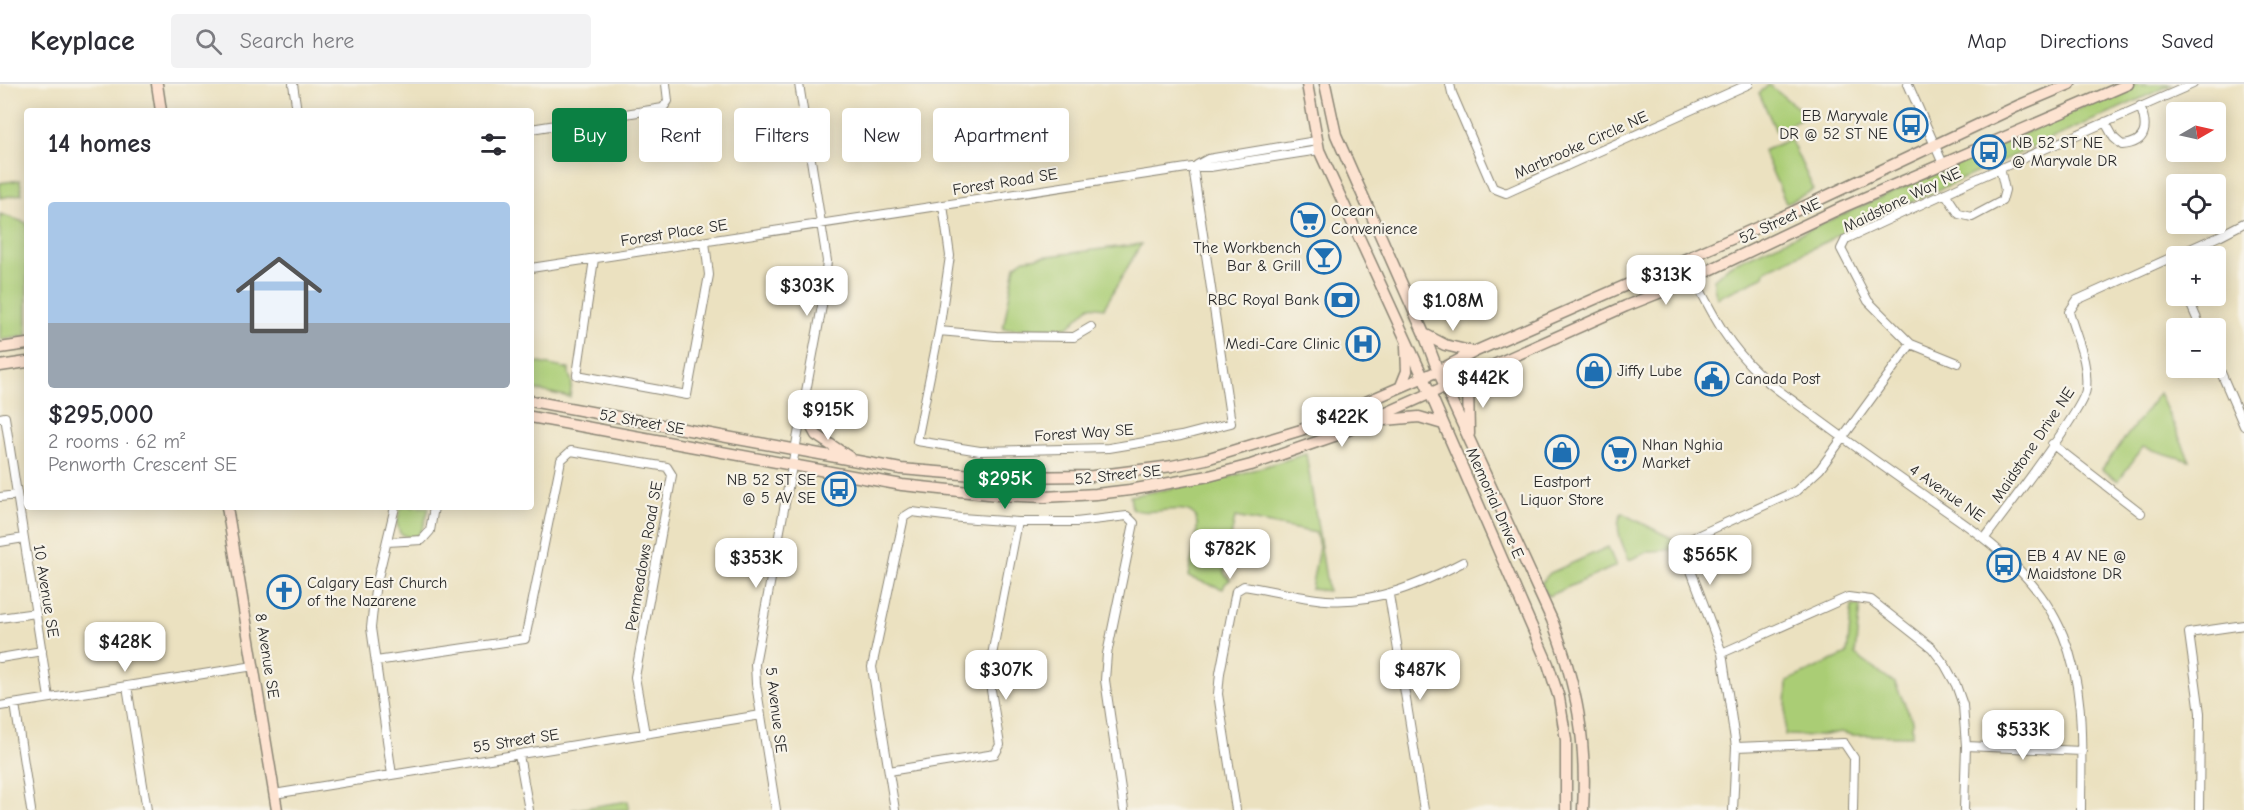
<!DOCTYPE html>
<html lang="en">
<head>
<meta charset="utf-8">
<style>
	:root { --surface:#fff; --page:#f2f2f3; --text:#2b2b33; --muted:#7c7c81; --line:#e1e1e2; --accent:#0b8043 }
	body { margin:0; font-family:"Comic Neue",sans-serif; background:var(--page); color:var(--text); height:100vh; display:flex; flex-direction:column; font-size:22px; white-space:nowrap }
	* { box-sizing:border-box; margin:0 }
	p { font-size:20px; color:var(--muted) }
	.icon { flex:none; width:33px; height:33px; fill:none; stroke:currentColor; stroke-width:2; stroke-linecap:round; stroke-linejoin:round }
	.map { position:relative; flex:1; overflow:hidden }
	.details { position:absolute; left:24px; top:24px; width:510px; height:402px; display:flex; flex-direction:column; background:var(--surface); border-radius:6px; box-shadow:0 3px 15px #0003 }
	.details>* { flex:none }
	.top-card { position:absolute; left:552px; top:24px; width:570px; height:54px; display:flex; gap:12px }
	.needle { width:39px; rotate:81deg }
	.buttons { position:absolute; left:2166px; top:18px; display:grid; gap:12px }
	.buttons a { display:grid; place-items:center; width:60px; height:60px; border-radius:6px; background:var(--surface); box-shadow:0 3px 15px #0003; font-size:30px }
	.price { position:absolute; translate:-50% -51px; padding:0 14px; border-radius:12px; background:#fff; color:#222; font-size:20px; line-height:39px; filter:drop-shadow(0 2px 3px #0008) }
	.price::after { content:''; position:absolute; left:50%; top:36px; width:18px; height:14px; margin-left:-9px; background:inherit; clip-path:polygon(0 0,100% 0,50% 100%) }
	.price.on { background:var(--accent); color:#fff }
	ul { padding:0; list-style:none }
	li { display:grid; align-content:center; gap:12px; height:318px; padding:0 24px }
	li+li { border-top:2px solid var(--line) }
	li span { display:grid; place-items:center; height:186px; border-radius:6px; color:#555 }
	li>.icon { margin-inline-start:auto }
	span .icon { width:108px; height:108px; fill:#fffc; stroke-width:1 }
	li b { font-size:26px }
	h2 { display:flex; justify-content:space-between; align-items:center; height:72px; padding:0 24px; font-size:26px }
	.chip { padding:0 21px; border-radius:6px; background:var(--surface); box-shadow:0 3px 15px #0003; font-size:21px; line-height:54px }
	.chip.on { background:var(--accent); color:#fff }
	header { display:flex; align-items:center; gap:36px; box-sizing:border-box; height:84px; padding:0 30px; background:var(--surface); border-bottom:2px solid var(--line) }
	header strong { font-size:28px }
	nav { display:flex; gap:33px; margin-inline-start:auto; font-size:21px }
	.search { width:420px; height:54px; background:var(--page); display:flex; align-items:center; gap:15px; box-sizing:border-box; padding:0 21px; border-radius:6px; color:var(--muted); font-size:22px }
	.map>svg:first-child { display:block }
</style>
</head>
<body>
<header>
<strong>Keyplace</strong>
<div class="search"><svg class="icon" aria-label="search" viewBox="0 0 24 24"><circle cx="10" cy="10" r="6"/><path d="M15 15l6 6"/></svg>Search here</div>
<nav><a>Map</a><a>Directions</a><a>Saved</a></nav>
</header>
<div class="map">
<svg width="2244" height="726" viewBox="0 0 2244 726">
	<rect width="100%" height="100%" fill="#f7f3e8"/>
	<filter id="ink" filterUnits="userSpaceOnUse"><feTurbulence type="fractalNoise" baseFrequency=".0167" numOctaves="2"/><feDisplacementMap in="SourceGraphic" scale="12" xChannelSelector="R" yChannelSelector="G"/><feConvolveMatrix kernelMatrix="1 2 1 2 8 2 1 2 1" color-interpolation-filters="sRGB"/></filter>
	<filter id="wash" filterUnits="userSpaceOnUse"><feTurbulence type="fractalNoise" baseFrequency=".008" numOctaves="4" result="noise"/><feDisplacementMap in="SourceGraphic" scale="24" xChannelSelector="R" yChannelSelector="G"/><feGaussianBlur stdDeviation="1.35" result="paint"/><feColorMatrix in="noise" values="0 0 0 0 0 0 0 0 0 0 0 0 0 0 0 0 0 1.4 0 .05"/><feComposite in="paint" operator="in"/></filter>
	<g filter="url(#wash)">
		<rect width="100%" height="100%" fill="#ebe1c0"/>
		<path fill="#aacd75" stroke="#6a7c50" stroke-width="1.5" d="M2134,0H2173L1836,152L1830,156L1766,186L1763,193L1717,214L1714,204V195L1730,181Z
			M1769,1L1808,32L1776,47L1759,9Z
			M1790,55L1814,106L1786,119L1763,67Z
			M20,96L22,110L0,114V99Z
			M0,130L27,139V252L0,256Z
			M1141,160L1104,224L1090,222L1069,242L1064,244L1003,245L1015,182L1025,175Z
			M535,278L569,285V290L572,298L570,313L531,305V281L534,282Z
			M2159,309L2190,377L2143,363L2118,397L2102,385Z
			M1306,370L1328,507L1311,505L1319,463L1316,449L1235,433L1224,489L1230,496L1225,500L1223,505L1188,493C1191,476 1197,458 1197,441C1197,411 1148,436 1132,424L1130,412L1223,395Z
			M401,423H429C425,438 422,463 400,449L397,439Z
			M1622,429L1673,455L1671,466L1650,467L1629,476C1623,461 1613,444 1622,429Z
			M1608,463L1616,482L1548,512L1541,499L1550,489Z
			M1860,521L1855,571L1895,599L1912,636V652L1852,651L1841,648L1819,652L1785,651L1787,597L1847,570L1852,522Z
			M628,717L629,726H571Z"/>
	</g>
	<g filter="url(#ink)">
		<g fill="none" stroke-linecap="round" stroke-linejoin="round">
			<defs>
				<path id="street" d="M293,0L297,27
					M1450,0L1452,9L1493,104L1506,109L1749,0
					M1908,0L1943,80
					M2105,38L2114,54L2122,61C2148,59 2148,42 2140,22
					M531,45L663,24L668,17L666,0
					M1197,81L1208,75L1316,57
					M1945,109L1959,130L1972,133L2002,117L2005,106L2000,84
					M943,121L950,172L939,247L917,357L980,367L1109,364L1181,352L1231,339L1193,83
					M2171,174L2176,188
					M594,175L577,291L687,311L709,191L705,158
					M531,184L1193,83H1210L1319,66
					M1694,194C1714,233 1727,260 1760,291C1774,304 1791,315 1807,327C1848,358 1890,387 1932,417C1984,453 2038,490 2063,551C2086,606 2081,668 2081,726
					M2187,212L2201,244
					M939,247L996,252L1074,253L1091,243
					M2216,277L2244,342
					M1958,279L1911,260L1868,217L1841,165L1846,155L1976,95L2193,0
					M0,334L5,333L49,614
					M2052,360L2141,429
					M0,413L17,411
					M1985,454C2002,431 2085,324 2086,305C2089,278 2076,254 2069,228L2077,216L2219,152L2244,139
					M0,458L24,454
					M387,458L422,456L430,447L434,423
					M1389,511L1424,726
					M0,534L36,529
					M1722,569L1848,513L1871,516L1932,564L1945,581L1956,601L1963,621L1966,662L1964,726
					M0,574L42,567
					M376,577L525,555L561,376L571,367L667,383L672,391L635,593L645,650
					M127,602L147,726
					M15,620L31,726
					M0,622L254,582
					M1966,662L2082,667
					M1736,663L1844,659L1854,674L1853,726
					M519,671L529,726
					M889,687L995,670L1000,661L990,600L991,576L1018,438
					M392,691L371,544L375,506L395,423
					M274,710L761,631
					M776,726L756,600L755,580L822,222L827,177L799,0
					M895,726L872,583L904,433L912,428L961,434L1018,438H1076L1127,432L1134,439L1107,570L1105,596L1124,726
					M1236,726L1218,610L1220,589L1236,507L1244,502C1271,506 1299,514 1326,516C1375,520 1421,500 1463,478
					M1733,726L1736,663L1722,569L1684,468L1686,457L1796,407L1820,385L1911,260
					M2199,726L2200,629L2189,549L2244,541"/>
				<path id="secondary" d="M157,0L161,27
					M1307,0L1319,66L1423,293L1548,580L1559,614L1566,656V726
					M1325,0L1336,51L1424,250L1438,287L1552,536C1577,603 1587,655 1583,726
					M1424,250L1445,261L1474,268
					M0,264L27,260
					M0,282L27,278
					M1401,302L1407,287L1406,262
					M531,317L901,385L998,393L1093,392L1172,382L1206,375L1301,346L1438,287L1474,268L1795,127L2020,21L2070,0
					M803,327L816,351L849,373
					M531,333L902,401L998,411L1045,413L1096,410L1130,406L1209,392L1251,381L1337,351L1626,222L1676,202L1843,123L2128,0
					M1374,337L1419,333L1443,340
					M1469,350L1468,300L1472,291
					M227,423L277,726"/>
			</defs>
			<use href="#street" stroke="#8b8676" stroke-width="10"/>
			<use href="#secondary" stroke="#8b8676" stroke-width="13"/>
			<use href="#street" stroke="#fff" stroke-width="8"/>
			<use href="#secondary" stroke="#fde3d1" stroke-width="10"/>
		</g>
	</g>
	<defs>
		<symbol id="bus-ring" viewBox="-11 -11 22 22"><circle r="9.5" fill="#f7f3e8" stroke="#1f6fb2" stroke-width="1.5"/><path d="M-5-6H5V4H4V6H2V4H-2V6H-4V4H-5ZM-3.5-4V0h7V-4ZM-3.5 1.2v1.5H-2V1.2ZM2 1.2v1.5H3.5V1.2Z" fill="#1f6fb2"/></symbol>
		<symbol id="supermarket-ring" viewBox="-11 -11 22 22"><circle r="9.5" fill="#f7f3e8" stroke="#1f6fb2" stroke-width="1.5"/><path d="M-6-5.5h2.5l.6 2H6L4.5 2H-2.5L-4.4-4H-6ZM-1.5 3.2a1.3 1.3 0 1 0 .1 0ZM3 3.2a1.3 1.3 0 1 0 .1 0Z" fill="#1f6fb2"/></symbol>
		<symbol id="bar-ring" viewBox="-11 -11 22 22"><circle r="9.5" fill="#f7f3e8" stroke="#1f6fb2" stroke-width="1.5"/><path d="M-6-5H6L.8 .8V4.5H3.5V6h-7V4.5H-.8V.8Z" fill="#1f6fb2"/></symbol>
		<symbol id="bank-ring" viewBox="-11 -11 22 22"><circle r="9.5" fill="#f7f3e8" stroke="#1f6fb2" stroke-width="1.5"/><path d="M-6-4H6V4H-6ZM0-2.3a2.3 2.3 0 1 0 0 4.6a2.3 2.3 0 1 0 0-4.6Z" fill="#1f6fb2"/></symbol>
		<symbol id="hospital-ring" viewBox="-11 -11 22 22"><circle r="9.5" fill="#f7f3e8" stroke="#1f6fb2" stroke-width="1.5"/><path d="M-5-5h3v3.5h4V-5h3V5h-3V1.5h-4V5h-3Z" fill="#1f6fb2"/></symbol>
		<symbol id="shop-ring" viewBox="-11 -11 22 22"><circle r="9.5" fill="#f7f3e8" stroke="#1f6fb2" stroke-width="1.5"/><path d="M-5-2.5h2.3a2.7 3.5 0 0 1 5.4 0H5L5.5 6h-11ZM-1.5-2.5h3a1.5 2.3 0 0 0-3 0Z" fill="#1f6fb2"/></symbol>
		<symbol id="civic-ring" viewBox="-11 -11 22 22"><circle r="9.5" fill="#f7f3e8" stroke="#1f6fb2" stroke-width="1.5"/><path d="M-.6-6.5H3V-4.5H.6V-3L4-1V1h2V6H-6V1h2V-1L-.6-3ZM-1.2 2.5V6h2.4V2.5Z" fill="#1f6fb2"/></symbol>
		<symbol id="church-ring" viewBox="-11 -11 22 22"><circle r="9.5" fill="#f7f3e8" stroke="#1f6fb2" stroke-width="1.5"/><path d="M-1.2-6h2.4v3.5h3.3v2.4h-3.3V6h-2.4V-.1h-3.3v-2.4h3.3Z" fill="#1f6fb2"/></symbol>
	</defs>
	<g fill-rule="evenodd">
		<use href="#bus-ring" x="1892" y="22" width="38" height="38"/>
		<use href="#bus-ring" x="1970" y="49" width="38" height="38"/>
		<use href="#supermarket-ring" x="1289" y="117" width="38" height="38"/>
		<use href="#bar-ring" x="1305" y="154" width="38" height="38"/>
		<use href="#bank-ring" x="1323" y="197" width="38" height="38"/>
		<use href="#hospital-ring" x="1344" y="241" width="38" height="38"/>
		<use href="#shop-ring" x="1575" y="268" width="38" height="38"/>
		<use href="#civic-ring" x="1693" y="276" width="38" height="38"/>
		<use href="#shop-ring" x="1543" y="349" width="38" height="38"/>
		<use href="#supermarket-ring" x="1600" y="351" width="38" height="38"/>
		<use href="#bus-ring" x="820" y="386" width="38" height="38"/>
		<use href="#bus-ring" x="1985" y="462" width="38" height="38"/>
		<use href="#church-ring" x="265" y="489" width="38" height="38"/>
	</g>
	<g text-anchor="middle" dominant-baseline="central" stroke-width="4.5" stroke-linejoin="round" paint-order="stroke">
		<g font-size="16" fill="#2b2b2b" stroke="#f7f3e8" text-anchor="start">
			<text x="1888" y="32" text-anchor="end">EB Maryvale<tspan x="1888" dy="18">DR @ 52 ST NE</tspan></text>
			<text x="2012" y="59">NB 52 ST NE<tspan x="2012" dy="18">@ Maryvale DR</tspan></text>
			<text x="1331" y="127">Ocean<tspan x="1331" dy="18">Convenience</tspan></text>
			<text x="1301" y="164" text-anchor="end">The Workbench<tspan x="1301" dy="18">Bar &amp; Grill</tspan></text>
			<text x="1319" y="216" text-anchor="end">RBC Royal Bank</text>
			<text x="1340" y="260" text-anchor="end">Medi-Care Clinic</text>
			<text x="1617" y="287">Jiffy Lube</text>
			<text x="1735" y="295">Canada Post</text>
			<text x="1642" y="361">Nhan Nghia<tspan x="1642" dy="18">Market</tspan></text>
			<text x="816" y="396" text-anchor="end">NB 52 ST SE<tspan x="816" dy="18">@ 5 AV SE</tspan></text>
			<text x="1562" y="398" text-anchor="middle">Eastport<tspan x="1562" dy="18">Liquor Store</tspan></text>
			<text x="2027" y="472">EB 4 AV NE @<tspan x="2027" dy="18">Maidstone DR</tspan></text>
			<text x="307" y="499">Calgary East Church<tspan x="307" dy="18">of the Nazarene</tspan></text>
		</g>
		<g font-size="16" fill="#2b2b2b" stroke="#f7f3e8">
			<text transform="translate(1581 61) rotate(-24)">Marbrooke Circle NE</text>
			<text transform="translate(1005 98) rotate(-9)">Forest Road SE</text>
			<text transform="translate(1902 116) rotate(-26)">Maidstone Way NE</text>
			<text transform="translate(1780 137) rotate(-25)">52 Street NE</text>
			<text transform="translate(674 149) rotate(-9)">Forest Place SE</text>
			<text transform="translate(642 338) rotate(10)">52 Street SE</text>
			<text transform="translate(1084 349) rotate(-4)">Forest Way SE</text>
			<text transform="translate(2033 361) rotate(-56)">Maidstone Drive NE</text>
			<text transform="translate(1118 391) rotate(-6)">52 Street SE</text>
			<text transform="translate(1947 409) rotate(35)">4 Avenue NE</text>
			<text transform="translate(1495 419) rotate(66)">Memorial Drive E</text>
			<text transform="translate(644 472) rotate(-80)">Penmeadows Road SE</text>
			<text transform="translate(46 507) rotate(81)">10 Avenue SE</text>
			<text transform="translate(267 572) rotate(81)">8 Avenue SE</text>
			<text transform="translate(776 626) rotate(83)">5 Avenue SE</text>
			<text transform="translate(516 657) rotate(-9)">55 Street SE</text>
		</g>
	</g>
</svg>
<div class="buttons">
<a><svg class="needle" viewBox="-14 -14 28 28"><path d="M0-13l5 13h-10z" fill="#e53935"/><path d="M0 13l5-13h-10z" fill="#7c7c81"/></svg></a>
<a><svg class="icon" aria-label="locate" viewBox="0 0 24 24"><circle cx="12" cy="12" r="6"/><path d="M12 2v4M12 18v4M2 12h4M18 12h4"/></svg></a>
<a>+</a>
<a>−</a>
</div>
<b class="price" style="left:1666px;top:222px">$313K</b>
<b class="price" style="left:807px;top:233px">$303K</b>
<b class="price" style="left:1453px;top:248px">$1.08M</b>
<b class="price" style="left:1483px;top:325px">$442K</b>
<b class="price" style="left:828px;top:357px">$915K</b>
<b class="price" style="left:1342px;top:364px">$422K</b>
<b class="price on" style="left:1005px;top:426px">$295K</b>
<b class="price" style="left:1230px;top:496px">$782K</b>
<b class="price" style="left:1710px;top:502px">$565K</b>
<b class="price" style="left:756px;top:505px">$353K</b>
<b class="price" style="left:125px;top:589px">$428K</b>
<b class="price" style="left:1006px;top:617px">$307K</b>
<b class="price" style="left:1420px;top:617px">$487K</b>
<b class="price" style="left:2023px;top:677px">$533K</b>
<div class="top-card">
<a class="chip on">Buy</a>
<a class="chip">Rent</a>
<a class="chip">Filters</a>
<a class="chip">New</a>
<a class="chip">Apartment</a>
</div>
<section class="details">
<h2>14 homes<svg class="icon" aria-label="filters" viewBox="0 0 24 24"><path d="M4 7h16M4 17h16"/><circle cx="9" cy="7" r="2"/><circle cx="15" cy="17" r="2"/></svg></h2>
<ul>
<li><span style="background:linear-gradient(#a9c7e8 65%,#9aa5b1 0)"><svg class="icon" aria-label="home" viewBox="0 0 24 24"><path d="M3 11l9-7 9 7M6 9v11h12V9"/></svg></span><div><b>$295,000</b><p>2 rooms · 62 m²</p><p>Penworth Crescent SE</p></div></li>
</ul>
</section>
</div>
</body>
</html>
